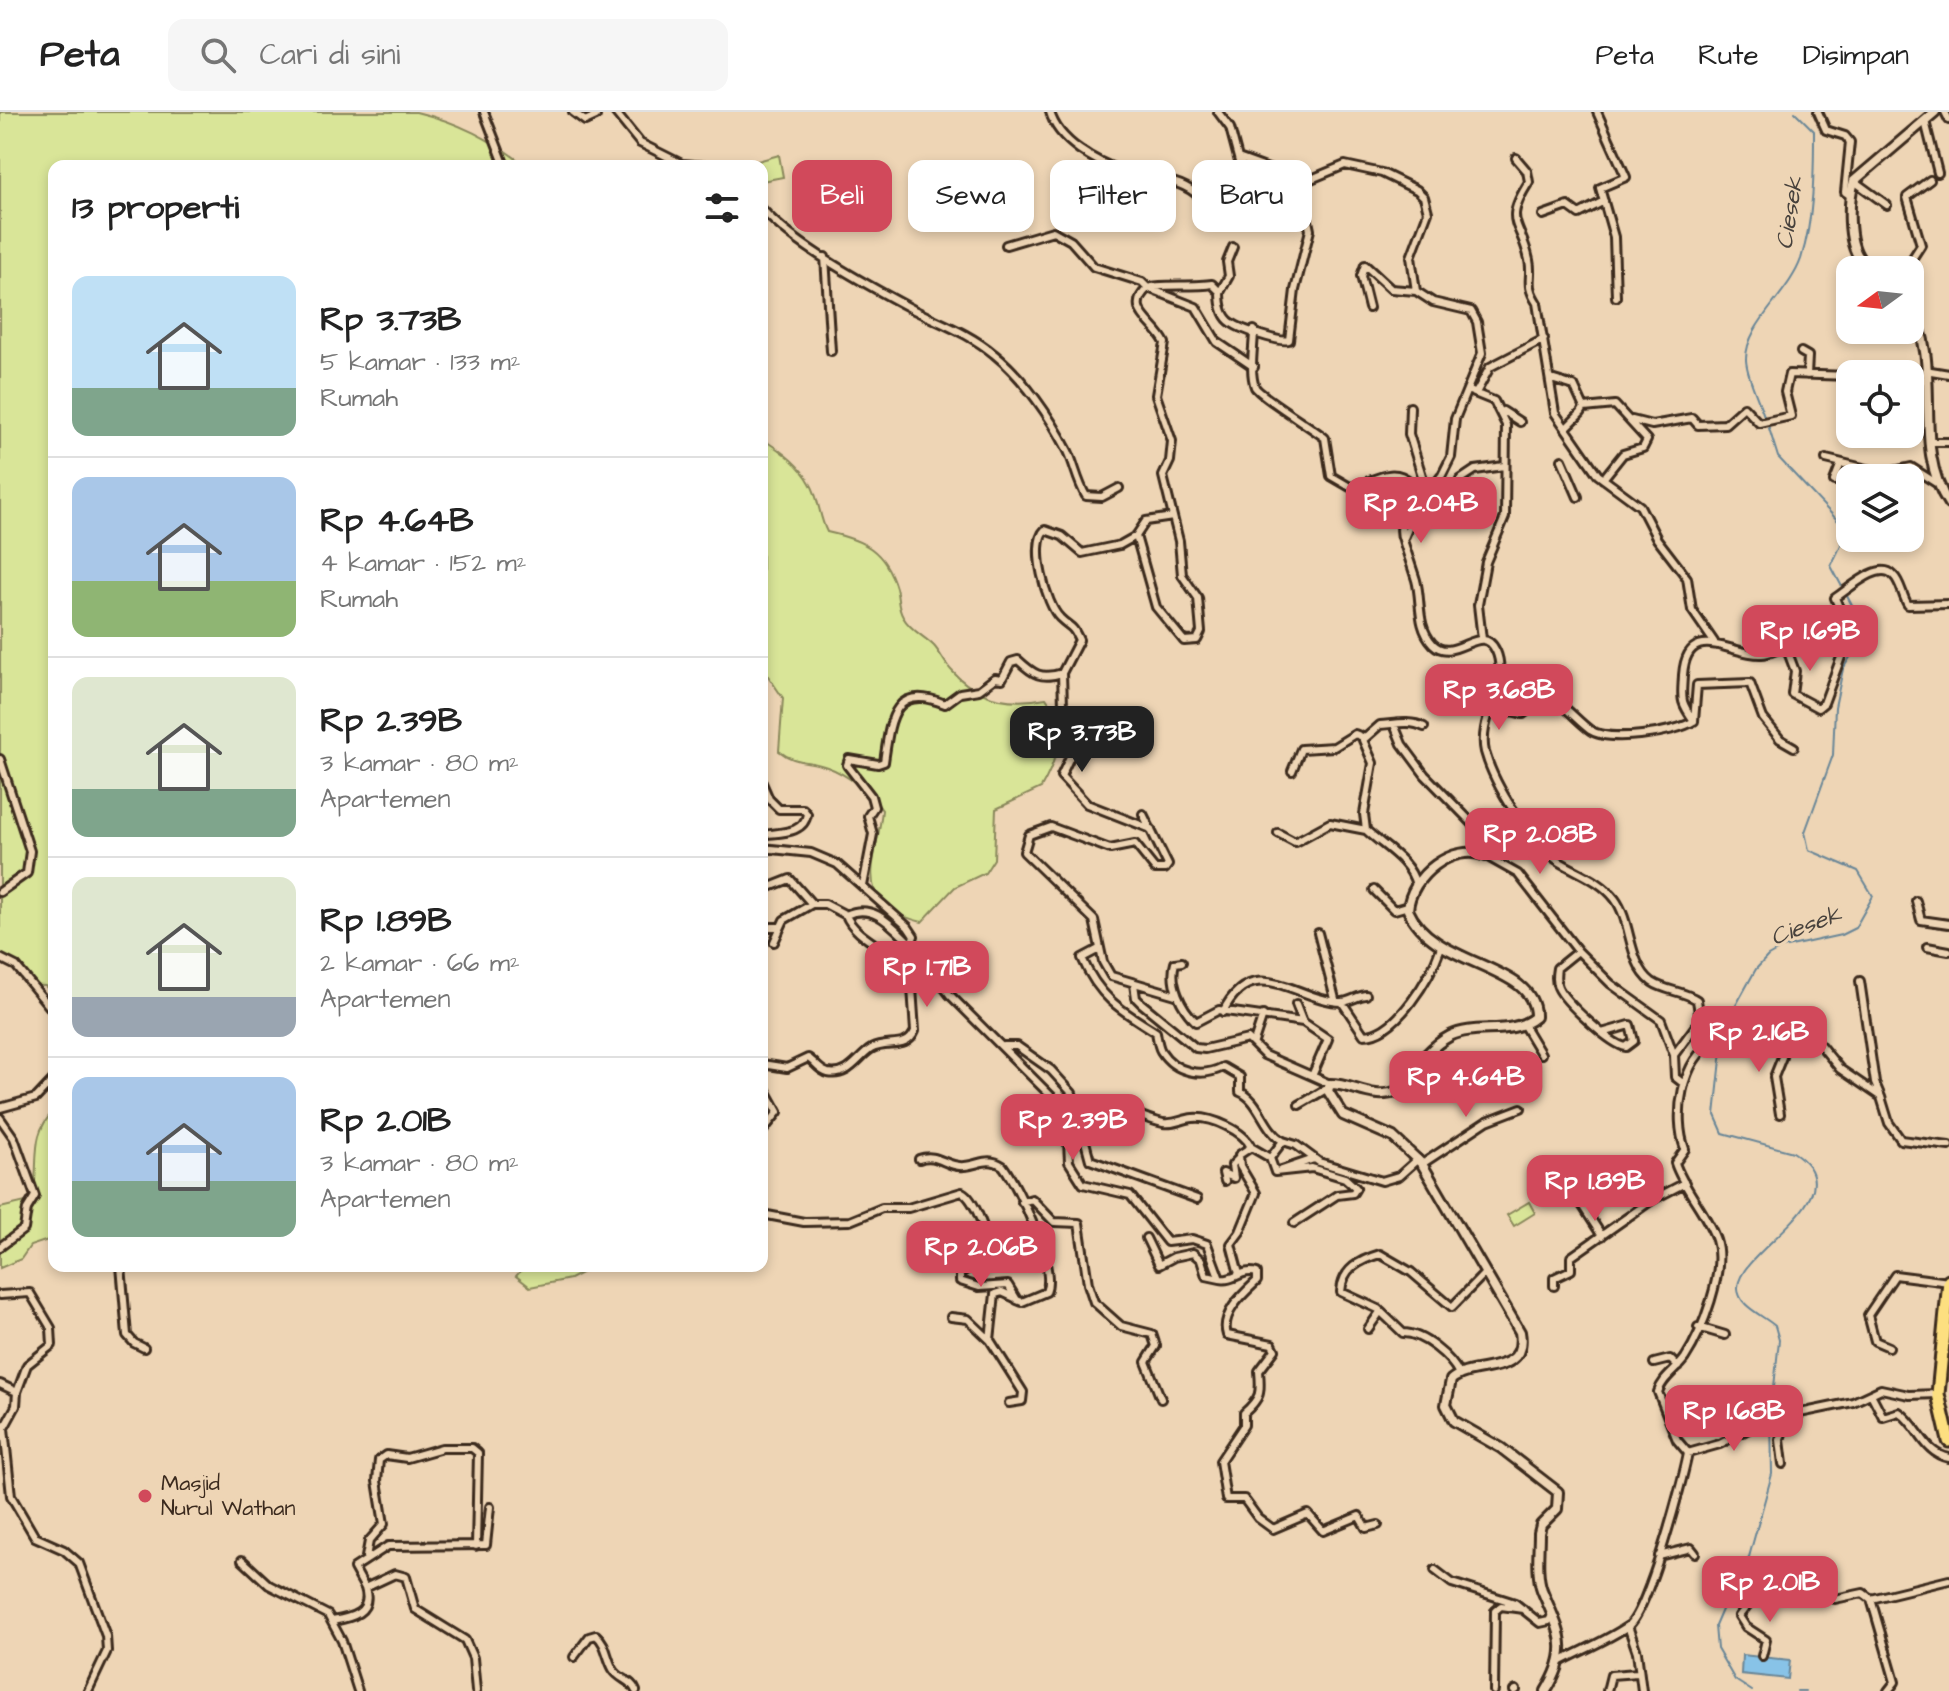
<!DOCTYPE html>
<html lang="id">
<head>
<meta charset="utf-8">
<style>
	:root { --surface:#fff; --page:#f6f6f6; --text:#222; --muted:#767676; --line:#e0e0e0; --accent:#d1495b }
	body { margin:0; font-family:"Architects Daughter",sans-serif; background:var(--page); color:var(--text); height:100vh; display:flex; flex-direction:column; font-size:30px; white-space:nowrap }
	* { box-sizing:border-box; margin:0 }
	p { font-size:26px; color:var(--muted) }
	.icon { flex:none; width:44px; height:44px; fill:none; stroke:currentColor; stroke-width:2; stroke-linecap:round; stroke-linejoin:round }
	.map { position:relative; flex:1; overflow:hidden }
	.drawer { position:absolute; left:48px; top:48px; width:720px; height:1112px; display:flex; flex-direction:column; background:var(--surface); border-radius:16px; box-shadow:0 4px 12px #0003 }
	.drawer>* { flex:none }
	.top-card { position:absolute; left:792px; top:48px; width:760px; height:72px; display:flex; gap:16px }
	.needle { width:52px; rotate:255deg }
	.tools { position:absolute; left:1836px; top:144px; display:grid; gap:16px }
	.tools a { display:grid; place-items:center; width:88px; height:88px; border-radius:16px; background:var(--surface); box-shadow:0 4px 12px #0003; font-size:40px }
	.price { position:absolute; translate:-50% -68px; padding:0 18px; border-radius:16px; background:var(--accent); color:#fff; font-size:26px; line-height:52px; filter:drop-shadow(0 2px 4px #0008) }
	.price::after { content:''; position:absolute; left:50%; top:48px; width:24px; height:18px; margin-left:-12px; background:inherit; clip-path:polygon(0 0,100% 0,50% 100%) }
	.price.on { background:#222; color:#fff }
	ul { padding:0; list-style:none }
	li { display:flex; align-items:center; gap:24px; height:200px; padding:0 24px }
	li+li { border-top:2px solid var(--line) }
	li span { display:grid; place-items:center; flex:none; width:224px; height:160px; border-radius:16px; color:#555 }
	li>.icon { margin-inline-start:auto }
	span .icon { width:96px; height:96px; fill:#fffc; stroke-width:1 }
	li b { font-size:34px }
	h2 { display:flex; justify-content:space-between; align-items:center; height:96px; padding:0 24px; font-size:34px }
	.pill { padding:0 28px; border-radius:16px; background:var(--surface); box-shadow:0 4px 12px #0003; font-size:28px; line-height:72px }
	.pill.on { background:var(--accent); color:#fff }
	header { display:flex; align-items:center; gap:48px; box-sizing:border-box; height:112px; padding:0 40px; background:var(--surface); border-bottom:2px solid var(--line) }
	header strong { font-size:38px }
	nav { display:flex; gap:44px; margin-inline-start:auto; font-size:28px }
	.search { width:560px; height:72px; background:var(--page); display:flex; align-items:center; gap:20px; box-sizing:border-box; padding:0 28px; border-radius:16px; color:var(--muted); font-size:30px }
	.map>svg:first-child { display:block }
</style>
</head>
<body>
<header>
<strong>Peta</strong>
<div class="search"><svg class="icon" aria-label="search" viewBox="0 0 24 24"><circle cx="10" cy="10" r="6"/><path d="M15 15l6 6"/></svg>Cari di sini</div>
<nav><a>Peta</a><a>Rute</a><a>Disimpan</a></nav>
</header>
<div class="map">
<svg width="1949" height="1579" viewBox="0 0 1949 1579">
	<rect width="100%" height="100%" fill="#eed5b5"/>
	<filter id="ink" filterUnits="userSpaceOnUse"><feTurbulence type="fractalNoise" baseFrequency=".0125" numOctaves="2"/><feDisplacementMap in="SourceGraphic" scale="16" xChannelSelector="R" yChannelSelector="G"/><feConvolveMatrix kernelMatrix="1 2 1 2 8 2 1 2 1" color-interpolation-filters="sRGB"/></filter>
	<g filter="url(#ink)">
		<path fill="#d9e598" stroke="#8a885b" stroke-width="2" d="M0,0H416C458,10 491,27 526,54H54V882L45,874L28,873L0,840Z
			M779,43L783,65L762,69V54H755L754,50Z
			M762,327C779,337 800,353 810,371C819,385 819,405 827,420C864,428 885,438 896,476C899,487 897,495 903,505C910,518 924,524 934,534C941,542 945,552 952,559C977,587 1011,593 1046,586C1068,613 1057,648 1041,676L996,697L994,747L985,761L955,775L922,810C848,792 877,750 882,698C871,681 847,662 827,655C808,648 795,652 779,639L783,586L762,555Z
			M54,999V1126L30,1134L21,1147L0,1156V1096L30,1089C43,1058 26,1025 54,999Z
			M1529,1090L1535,1101L1514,1114L1507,1103Z
			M525,1154H595L570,1167L530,1175L516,1164Z"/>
		<path fill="#88c3e7" stroke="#698697" stroke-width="2" d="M1742,1543L1790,1548L1788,1567L1741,1562Z"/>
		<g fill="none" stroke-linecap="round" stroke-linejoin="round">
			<path stroke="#698697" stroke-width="2" d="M1765,307C1760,290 1747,266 1746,248C1745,213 1789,182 1801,147C1814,106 1814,61 1814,19L1795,0
				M1725,923L1730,904L1756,857L1768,844L1782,836L1841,823L1855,816L1873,784L1858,759L1809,738L1805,720L1833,643L1835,595L1843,557L1859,530L1856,501L1831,454L1841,433L1840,411L1778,345L1768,313
				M1723,929L1715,1003L1723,1021L1793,1040C1862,1084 1739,1137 1738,1175C1737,1194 1763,1203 1775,1214L1779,1228L1771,1303L1772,1362L1744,1463L1727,1486L1715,1514L1717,1537L1735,1568L1752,1579
				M1797,1579H1805"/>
			<defs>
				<path id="street" d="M484,0L503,49
					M573,0L585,9L596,4V0
					M615,0L640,31L682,52L707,54
					M1050,0C1058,30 1096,50 1124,60C1149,69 1173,64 1195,81C1207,80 1220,72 1232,78C1237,80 1240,88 1245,91C1259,100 1274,94 1289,93L1307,104L1310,118L1295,178L1289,228C1281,231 1240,217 1232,211C1222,205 1220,190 1220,180L1229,164L1227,150L1233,135
					M1218,0L1230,16L1238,46L1304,70L1345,53L1382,61L1417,78L1424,85L1428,100L1411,145L1416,179L1433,190L1471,199L1477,210L1482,241L1455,307L1451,345L1442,363L1417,396L1403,428C1407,441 1412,455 1416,468C1422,490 1416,514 1433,532C1454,553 1482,508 1496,539C1510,570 1477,607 1485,640C1494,673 1531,732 1560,750C1580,762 1600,768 1615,787C1632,810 1628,852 1652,870C1665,879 1684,879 1697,888L1700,908L1674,943L1675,965L1684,972
					M1597,0L1626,65L1600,76L1614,125L1616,185
					M1818,0L1826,18L1845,24L1850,30L1845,80L1851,84
					M1945,0L1949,8
					M1925,9L1938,61
					M1238,46L1240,54L1261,76
					M1516,46L1527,59L1529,70C1502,112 1521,109 1529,148C1533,167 1524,171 1537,191L1555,301L1598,363L1640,394L1657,427L1687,466L1692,498L1714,530
					M1854,69L1887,93
					M762,97C795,134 869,174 914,198C942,212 969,221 994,242C1024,266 1051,306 1068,339C1075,354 1077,369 1086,384L1102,385L1119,376
					M1543,103L1568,94L1579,102L1604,89
					M1006,133L1053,119L1071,129L1094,155L1142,170L1148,176C1155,172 1196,175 1212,172L1220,180
					M825,145L831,239
					M1905,158L1921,133L1907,85L1930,68
					M1369,196L1361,164L1365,153L1391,177L1416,179
					M1254,218C1254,234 1249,259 1255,275C1259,283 1313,316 1325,326L1331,364L1350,375C1371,372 1391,352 1410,370C1415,389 1395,409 1403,428
					M1801,240L1808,244L1807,263
					M1925,258L1949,262
					M1551,267L1574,274L1584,296L1581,301L1567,315
					M1910,268H1926
					M1467,278L1494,289L1506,313L1505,405L1486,450L1478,493L1482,527
					M1476,281L1490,255L1544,227
					M1410,295L1409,322L1428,383
					M1584,296L1615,293L1647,328L1643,336L1623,342L1603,367
					M1503,299L1520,310
					M1632,308L1652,313L1692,306L1698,313L1725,312L1744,295L1759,311L1791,304L1785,280L1789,262L1850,264
					M1931,330H1949
					M1826,347L1884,361L1911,355L1936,371
					M1562,348L1578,385
					M1460,368L1475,358L1504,354
					M1834,369L1841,351
					M1136,424L1146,409L1173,405
					M1787,537L1836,521L1849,524
					M1490,594L1523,602L1545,584C1563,590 1575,607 1590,618C1609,631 1675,621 1694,609C1679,588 1682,587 1683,563C1687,507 1732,544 1762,542C1771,542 1777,536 1786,535L1795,559L1792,582L1818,596L1824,591L1850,521L1835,486C1848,478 1879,448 1893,463C1901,470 1902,484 1908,493L1949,492
					M1694,609L1697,573L1750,571L1763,606L1780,627L1794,635
					M1395,615L1402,632L1425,663L1473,712L1486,744L1518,762L1578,839L1557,856C1556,862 1555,868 1558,875C1564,889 1611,933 1626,935L1634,929L1630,913L1602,921
					M0,647L30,739L27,761L0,780
					M1292,659L1301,637L1334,635L1355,622L1365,626
					M762,671L769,687L779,697H803L807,702C804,723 778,720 762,723
					M1143,702L1168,753L1165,757H1155L1135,732L1110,737L1051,715L1029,723L1024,740L1094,808L1103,850L1111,864L1176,883
					M1151,717L1087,692L1061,664L1076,632L1071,606L1063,593L1062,561L1079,528C1072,512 1070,516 1060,506C1046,493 1030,432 1045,418L1062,424L1082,441L1120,433L1136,424L1156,495L1184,529L1197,528L1201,520L1198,486L1182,463L1179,429L1163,364L1170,349L1172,329L1156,283L1165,231C1155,210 1123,198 1148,176L1196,195L1217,230L1254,255
					M1278,721L1295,730L1330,711L1366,718
					M762,736L811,741L837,752L908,815L914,824L911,832L950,883L1057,990L1067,1007L1069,1050L1083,1072L1130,1083L1167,1130L1192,1127L1207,1132L1220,1167C1234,1170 1242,1156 1257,1161V1169C1243,1182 1220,1202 1227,1223L1272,1232L1275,1238L1259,1259C1261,1281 1261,1286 1244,1301V1313L1220,1349L1226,1387H1244L1258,1406L1273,1417L1308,1402L1323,1419L1359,1404L1366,1416L1378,1413
					M1416,773C1410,748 1384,735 1366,718L1364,702L1373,651L1363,628L1380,613C1394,612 1411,608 1424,615
					M863,774L873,722L868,704L874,695L871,684L847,653L849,647L878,652L884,650C890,610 892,570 945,592L960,581L979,578L995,566L1002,567L1011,550L1018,548C1033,562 1041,568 1062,561
					M762,778L790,767L812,792H825L846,803
					M1374,778L1394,798L1408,794
					M1916,789L1921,808L1949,812
					M762,815H779
					M1318,821L1335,887
					M774,830L784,808L812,792
					M1927,835L1949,839
					M1099,837L1082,846C1099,886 1122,899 1156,920C1157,925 1158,934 1161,939C1175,961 1202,966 1223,955L1240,965V980C1260,988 1263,1017 1283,1029
					M1578,839L1611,872L1661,908L1674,943
					M0,846L16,854L54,900
					M1182,850L1175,851C1169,871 1181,896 1196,910L1219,898L1303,910
					M1860,869L1875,971L1881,985
					M1134,872L1136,886L1141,891L1196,936L1205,937L1248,927L1264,943L1312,964
					M1342,890L1364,923C1397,923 1431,864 1441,835
					M1296,892L1303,910L1328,927L1312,964L1330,972
					M1223,900C1253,838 1299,890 1342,890C1349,890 1359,883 1366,883
					M1523,912L1541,942
					M1254,930L1263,903
					M1004,934H1017L1051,958L1072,981L1090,1048L1197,1087
					M762,952L787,956L808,946C815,950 819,959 828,961C849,965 857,946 871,937C887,928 907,939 915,919L911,861C893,838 855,827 846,803C874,790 892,814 911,832
					M762,971L778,1000L762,1020
					M1299,993L1328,976
					M0,996L36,986L54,967
					M1064,999C1105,976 1125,1003 1163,1011C1175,1013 1182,1007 1193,1006C1211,1004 1244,1019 1251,1035
					M1780,1002L1774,965L1782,945L1783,920
					M0,1006L14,1026L35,1084L27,1097L24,1117L0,1135
					M1422,1052L1487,1009L1521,996
					M1279,1059L1314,1047
					M1275,1060L1270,1046L1283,1029L1296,1033L1319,1050L1382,1069L1399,1064L1418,1047
					M1275,1060L1312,1056L1345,1066L1356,1076L1353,1081L1337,1083L1294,1111
					M1562,1062L1602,1124
					M1225,1069L1223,1061L1234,1066L1232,1053L1238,1047
					M1022,1090L1032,1087L1054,1110L1079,1111L1088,1172L1094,1190L1121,1214L1152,1222L1156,1234L1146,1250L1161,1287
					M762,1102L804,1110L850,1109L882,1096H908L962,1080C974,1086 991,1127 986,1140C982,1151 967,1155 960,1162V1169L979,1175L1008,1173L1017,1188L1022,1190L1046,1180C1057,1155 1019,1076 1003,1054C987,1044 980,1053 964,1054C946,1056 938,1040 919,1047
					M1146,1126L1159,1153L1174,1145L1193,1141L1201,1148L1206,1164L1220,1167
					M121,1154L127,1223L134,1231L144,1236
					M1239,1162L1231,1132L1240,1120L1256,1081L1240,1054L1239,1043L1251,1035L1270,1046
					M1554,1174V1166L1571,1158V1145L1652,1088L1685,1071
					M0,1183L30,1181L51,1216L52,1233L27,1253L17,1280
					M951,1205L968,1207L990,1228L995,1182L1002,1180L1015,1186
					M1698,1215L1725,1223
					M1368,1217L1380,1200
					M990,1228L1023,1280L1022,1289L1009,1291
					M1889,1235L1875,1229L1868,1203L1895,1163L1949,1170
					M1654,1251L1670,1247L1678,1255
					M1459,1262C1451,1245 1423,1221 1403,1221L1378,1197L1341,1180C1342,1157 1360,1148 1380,1142L1411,1160L1452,1195L1485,1161
					M0,1272L17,1280L16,1294L4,1316L11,1384L35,1425L64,1438L79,1451L106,1524L107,1539L88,1579
					M1871,1282L1883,1305L1899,1300C1919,1313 1923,1341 1949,1346
					M1688,1341L1677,1328L1658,1280C1663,1265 1676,1259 1685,1246C1702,1220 1726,1159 1716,1128C1707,1101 1684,1078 1675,1051L1685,1037C1673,1005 1681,948 1714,930C1727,924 1792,918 1808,918L1840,957L1881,985L1889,1011L1901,1028L1949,1034
					M1783,1352L1780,1328L1787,1305
					M1659,1444L1691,1436L1695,1441
					M366,1445L369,1429L384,1412L377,1369L379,1348L386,1343L407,1346L442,1336H472L478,1341L476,1434
					M242,1448L269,1473L328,1503L342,1529L358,1579
					M1435,1458L1452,1471L1515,1491L1540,1511L1549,1509L1552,1503
					M1871,1487L1895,1570L1888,1579
					M332,1509C351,1506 373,1501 365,1476
					M1628,1514L1637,1540L1642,1579
					M1762,1544L1766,1528L1746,1515L1739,1504L1760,1477L1787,1476L1835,1487L1863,1481L1871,1487L1949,1468
					M574,1545L589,1525L596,1523C607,1532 606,1545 613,1557C619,1568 631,1567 636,1579
					M1558,1551C1582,1538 1606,1529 1628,1514C1647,1502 1683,1368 1688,1341L1720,1332L1766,1308L1853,1290L1881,1277L1909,1283L1938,1282
					M476,1579L473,1546L465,1528L415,1497L406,1465L395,1462L365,1476L354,1456L388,1434L486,1433L490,1395
					M1494,1579L1495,1499L1501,1494L1523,1497
					M1514,1579L1516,1578
					M1607,1579L1611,1563L1637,1561"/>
				<path id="secondary" d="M1876,158C1870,154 1864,152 1860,147C1847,130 1848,89 1854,69L1935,0
					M1910,194C1945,254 1910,334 1949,392
					M1486,744C1453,730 1410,764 1408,798C1433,856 1537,851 1535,905C1511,925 1476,911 1450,924C1427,936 1413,960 1398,979C1372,989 1354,972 1330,972L1328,979L1343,1003L1393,1025L1422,1052L1520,1220C1528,1266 1472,1249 1451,1268L1446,1293L1454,1309L1501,1336L1558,1380L1557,1397L1541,1413L1539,1421C1539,1438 1536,1462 1542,1478C1559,1520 1573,1535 1546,1579"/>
				<path id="highway" d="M1949,1169L1938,1282L1949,1329"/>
			</defs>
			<use href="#street" stroke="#3b2a1e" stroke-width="12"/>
			<use href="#secondary" stroke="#3b2a1e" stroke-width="14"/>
			<use href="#highway" stroke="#3b2a1e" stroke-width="17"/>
			<use href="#street" stroke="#eed5b5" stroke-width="6"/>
			<use href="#secondary" stroke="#eed5b5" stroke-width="8"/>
			<use href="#highway" stroke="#fddf80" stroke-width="11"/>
		</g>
	</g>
	<circle fill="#d1495b" stroke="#eed5b5" stroke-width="3" cx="145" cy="1384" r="8"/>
	<g text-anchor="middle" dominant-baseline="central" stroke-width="6" stroke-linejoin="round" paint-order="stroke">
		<g font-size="22" fill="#3b2a1e" stroke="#eed5b5" text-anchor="start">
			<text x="161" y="1371">Masjid<tspan x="161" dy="25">Nurul Wathan</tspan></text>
		</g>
		<g font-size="24" font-style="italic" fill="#47413c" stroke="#eed5b5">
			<text transform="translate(1790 101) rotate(-81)">Ciesek</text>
			<text transform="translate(1806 814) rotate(-20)">Ciesek</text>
		</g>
	</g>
</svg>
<div class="tools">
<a><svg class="needle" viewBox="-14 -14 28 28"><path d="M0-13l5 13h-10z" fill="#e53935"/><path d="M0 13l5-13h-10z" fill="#767676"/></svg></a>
<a><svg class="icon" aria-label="locate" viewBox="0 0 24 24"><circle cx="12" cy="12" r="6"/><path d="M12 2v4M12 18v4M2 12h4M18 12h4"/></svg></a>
<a><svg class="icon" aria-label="layers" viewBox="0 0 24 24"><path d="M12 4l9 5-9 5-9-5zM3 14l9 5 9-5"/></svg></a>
</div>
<b class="price" style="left:1421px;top:433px">Rp 2.04B</b>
<b class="price" style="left:1810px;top:561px">Rp 1.69B</b>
<b class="price" style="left:1499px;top:620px">Rp 3.68B</b>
<b class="price on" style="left:1082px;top:662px">Rp 3.73B</b>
<b class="price" style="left:1540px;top:764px">Rp 2.08B</b>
<b class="price" style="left:927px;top:897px">Rp 1.71B</b>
<b class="price" style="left:1759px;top:962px">Rp 2.16B</b>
<b class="price" style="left:1466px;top:1007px">Rp 4.64B</b>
<b class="price" style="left:1073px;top:1050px">Rp 2.39B</b>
<b class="price" style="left:1595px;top:1111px">Rp 1.89B</b>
<b class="price" style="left:981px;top:1177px">Rp 2.06B</b>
<b class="price" style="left:1734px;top:1341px">Rp 1.68B</b>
<b class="price" style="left:1770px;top:1512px">Rp 2.01B</b>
<div class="top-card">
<a class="pill on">Beli</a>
<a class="pill">Sewa</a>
<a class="pill">Filter</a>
<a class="pill">Baru</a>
</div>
<section class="drawer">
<h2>13 properti<svg class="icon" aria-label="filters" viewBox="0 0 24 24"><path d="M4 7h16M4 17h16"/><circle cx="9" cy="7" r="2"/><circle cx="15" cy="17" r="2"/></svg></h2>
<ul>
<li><span style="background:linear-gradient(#bfe0f5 70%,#7fa58c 0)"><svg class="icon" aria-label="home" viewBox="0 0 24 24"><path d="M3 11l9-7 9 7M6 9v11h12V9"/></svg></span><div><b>Rp 3.73B</b><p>5 kamar · 133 m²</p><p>Rumah</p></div></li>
<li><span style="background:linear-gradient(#a9c7e8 65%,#8fb573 0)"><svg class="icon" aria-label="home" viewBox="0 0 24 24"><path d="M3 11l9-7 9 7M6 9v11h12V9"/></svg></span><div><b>Rp 4.64B</b><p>4 kamar · 152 m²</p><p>Rumah</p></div></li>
<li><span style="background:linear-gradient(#dfe7d0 70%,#7fa58c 0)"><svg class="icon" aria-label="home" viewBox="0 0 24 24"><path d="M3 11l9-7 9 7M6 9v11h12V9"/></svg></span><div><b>Rp 2.39B</b><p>3 kamar · 80 m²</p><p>Apartemen</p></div></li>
<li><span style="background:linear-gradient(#dfe7d0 75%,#9aa5b1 0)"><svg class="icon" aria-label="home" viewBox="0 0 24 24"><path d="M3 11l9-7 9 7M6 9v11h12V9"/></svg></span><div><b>Rp 1.89B</b><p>2 kamar · 66 m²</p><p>Apartemen</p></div></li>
<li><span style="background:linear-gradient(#a9c7e8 65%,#7fa58c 0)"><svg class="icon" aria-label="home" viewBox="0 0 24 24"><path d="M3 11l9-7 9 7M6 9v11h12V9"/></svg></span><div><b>Rp 2.01B</b><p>3 kamar · 80 m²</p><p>Apartemen</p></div></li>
</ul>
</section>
</div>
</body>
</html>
